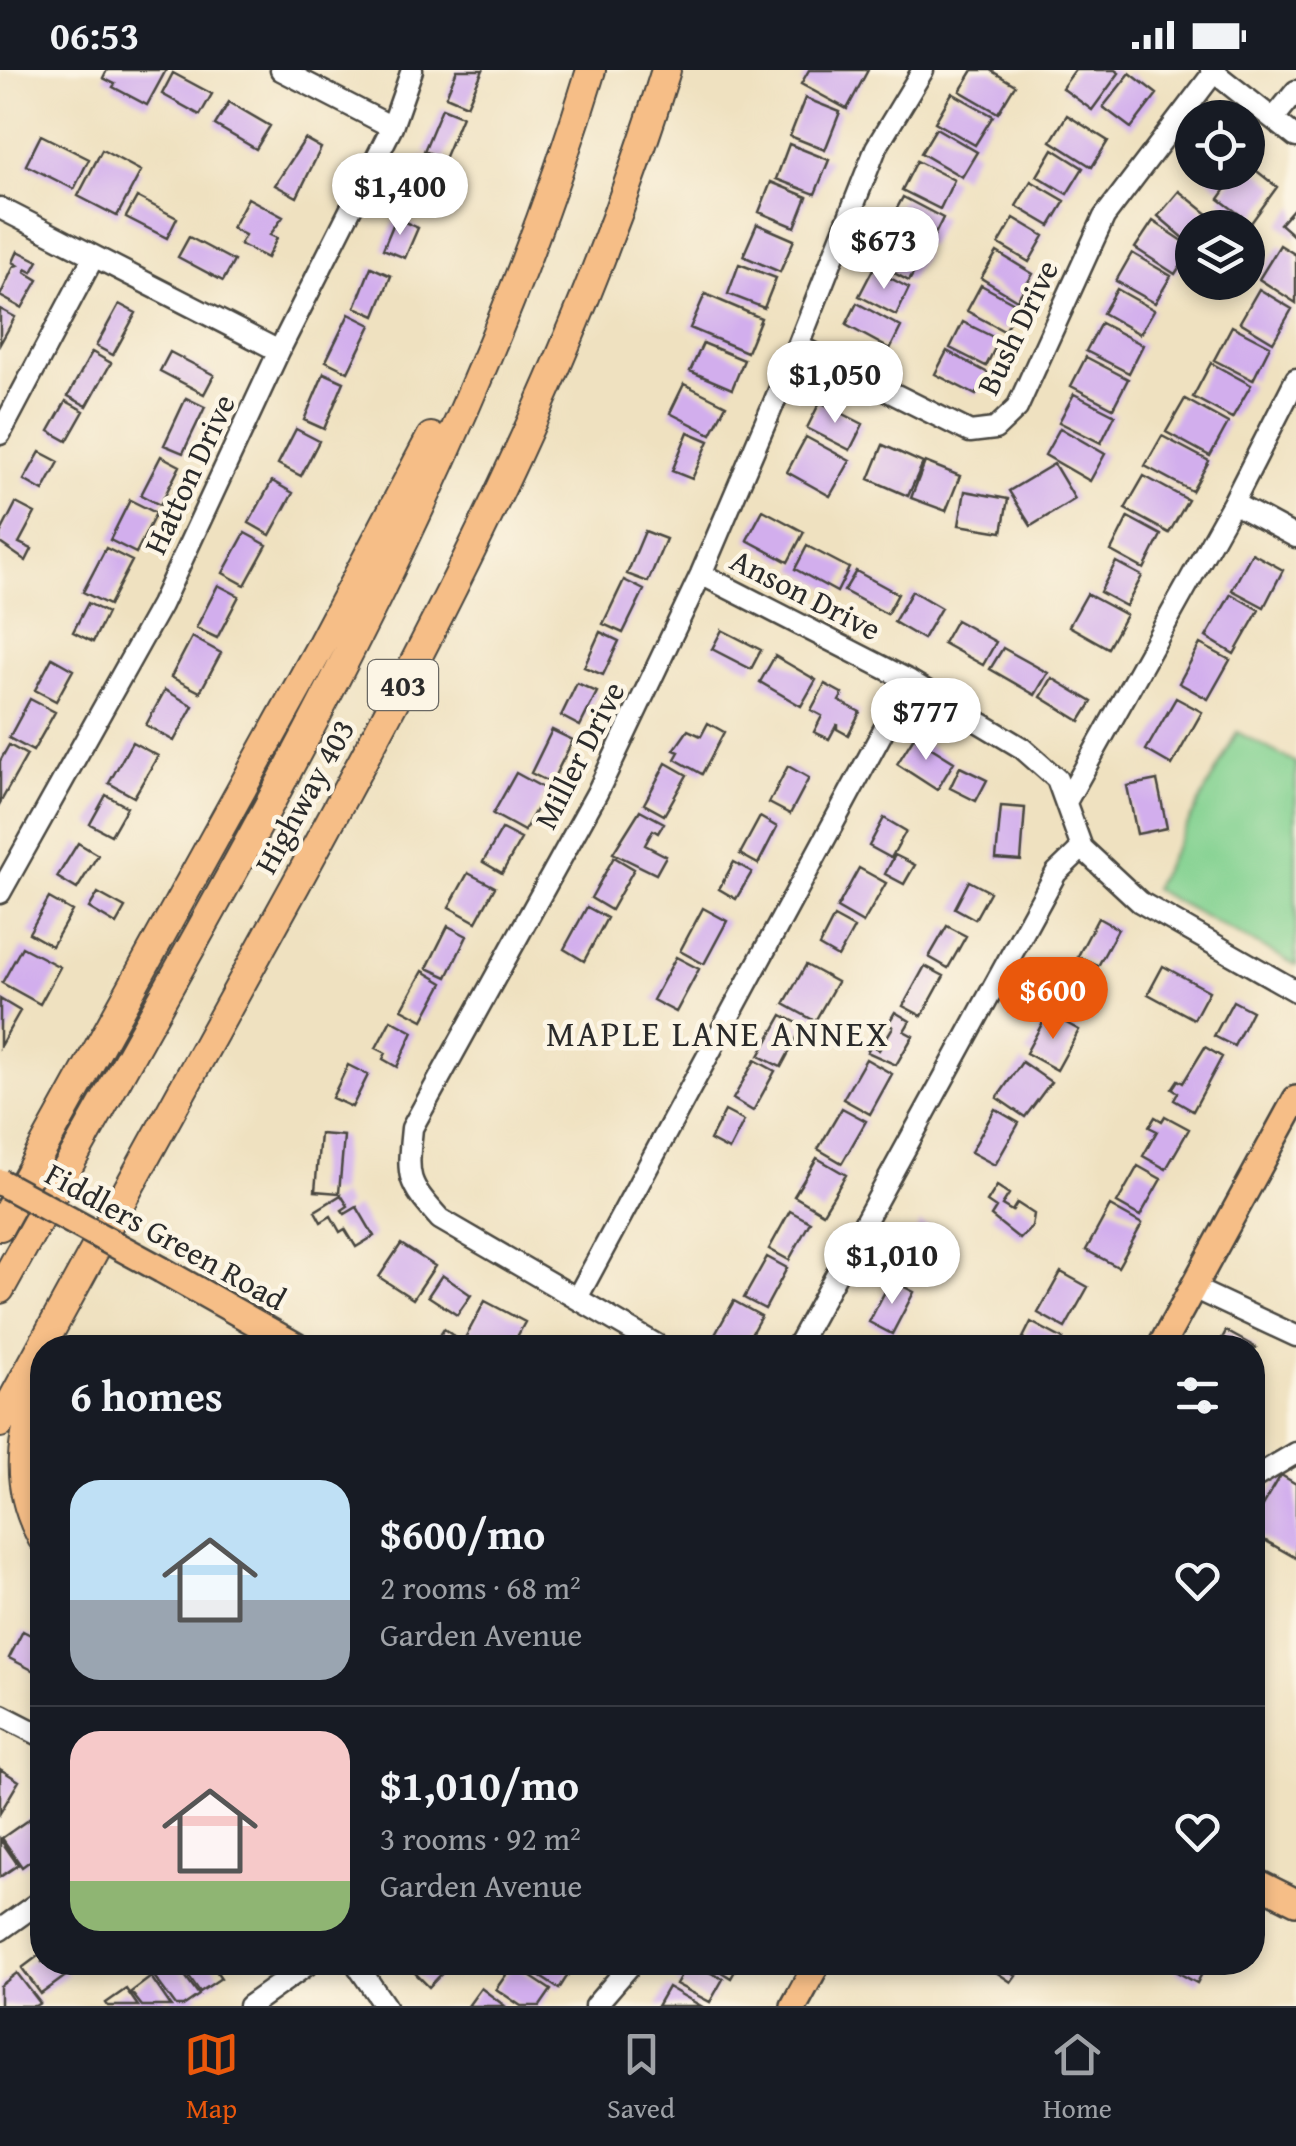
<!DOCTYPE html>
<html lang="en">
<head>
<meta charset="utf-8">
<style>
	:root { --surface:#171b24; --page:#242831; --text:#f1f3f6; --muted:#9ea1a6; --line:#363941; --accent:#ea580c }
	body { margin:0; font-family:"Gentium Book Plus",serif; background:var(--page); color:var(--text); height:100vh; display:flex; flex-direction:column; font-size:38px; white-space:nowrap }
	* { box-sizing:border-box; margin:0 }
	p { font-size:32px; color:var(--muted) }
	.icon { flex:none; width:55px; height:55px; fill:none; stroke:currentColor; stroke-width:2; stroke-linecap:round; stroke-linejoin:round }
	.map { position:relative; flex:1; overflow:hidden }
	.side { position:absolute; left:30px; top:1265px; width:1235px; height:640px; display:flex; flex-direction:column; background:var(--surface); border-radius:40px; box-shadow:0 5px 15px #0003 }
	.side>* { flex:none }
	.buttons { position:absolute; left:1175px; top:30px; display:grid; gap:20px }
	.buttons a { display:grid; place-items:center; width:90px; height:90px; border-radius:50%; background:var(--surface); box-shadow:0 5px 15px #0003; font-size:50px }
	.price { position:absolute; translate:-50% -85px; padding:0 22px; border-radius:35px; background:#fff; color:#222; font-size:32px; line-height:65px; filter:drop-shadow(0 2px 5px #0008) }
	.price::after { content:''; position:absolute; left:50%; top:60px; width:30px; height:22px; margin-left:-15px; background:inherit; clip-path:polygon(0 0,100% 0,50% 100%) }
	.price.current { background:var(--accent); color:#fff }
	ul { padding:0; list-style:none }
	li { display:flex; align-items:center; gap:30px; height:250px; padding:0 40px }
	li+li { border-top:2px solid var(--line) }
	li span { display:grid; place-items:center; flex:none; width:280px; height:200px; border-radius:30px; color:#555 }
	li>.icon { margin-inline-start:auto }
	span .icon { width:120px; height:120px; fill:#fffc; stroke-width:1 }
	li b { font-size:42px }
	h2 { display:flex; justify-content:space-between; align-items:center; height:120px; padding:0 40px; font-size:42px }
	.status { display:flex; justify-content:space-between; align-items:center; height:70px; padding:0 50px; background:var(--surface); direction:ltr }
	.status svg { height:28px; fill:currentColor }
	.tab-bar { display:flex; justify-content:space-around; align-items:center; height:140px; border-top:2px solid var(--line); background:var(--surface); font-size:28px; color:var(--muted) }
	.tab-bar a { display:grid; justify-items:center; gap:5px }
	.tab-bar .current { color:var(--accent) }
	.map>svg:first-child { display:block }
</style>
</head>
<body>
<div class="status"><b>06:53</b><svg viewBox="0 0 49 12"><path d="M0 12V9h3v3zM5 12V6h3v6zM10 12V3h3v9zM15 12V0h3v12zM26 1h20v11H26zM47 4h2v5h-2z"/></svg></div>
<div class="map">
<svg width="1296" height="1936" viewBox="0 0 1296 1936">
	<rect width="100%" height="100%" fill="#fcf5e5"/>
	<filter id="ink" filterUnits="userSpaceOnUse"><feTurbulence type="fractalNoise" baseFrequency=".01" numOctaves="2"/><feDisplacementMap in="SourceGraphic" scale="20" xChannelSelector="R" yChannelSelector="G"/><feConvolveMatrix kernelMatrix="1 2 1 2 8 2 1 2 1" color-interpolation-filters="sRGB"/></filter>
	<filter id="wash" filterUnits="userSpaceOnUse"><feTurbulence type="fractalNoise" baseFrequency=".0048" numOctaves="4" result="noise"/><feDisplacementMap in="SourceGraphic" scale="40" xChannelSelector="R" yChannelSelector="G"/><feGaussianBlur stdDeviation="2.25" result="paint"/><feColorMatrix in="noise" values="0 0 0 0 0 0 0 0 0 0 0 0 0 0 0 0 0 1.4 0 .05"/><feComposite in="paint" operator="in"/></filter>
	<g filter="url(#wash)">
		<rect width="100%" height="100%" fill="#efe1c0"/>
		<path fill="#82d190" stroke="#567e5e" stroke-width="2.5" d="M1237,662L1296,693V895L1153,819Z"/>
		<g id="blocks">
			<path fill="#d2aeed" d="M107,0H166L147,35L113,17L115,14L103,8Z
				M457,0H483L467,35L446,26Z
				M809,0H868L847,39L801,14Z
				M973,0H990L1015,15L998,43L960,21Z
				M1075,0H1115L1119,3L1092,40L1062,18Z
				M173,3L212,24L200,45L162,24Z
				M1130,3L1157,24L1131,58L1103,37Z
				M952,23L993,46L975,75L935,52Z
				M805,28L840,42L825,80L790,66Z
				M229,32L270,56L256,79L215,55Z
				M442,38L462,46L444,89L424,81Z
				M1067,45L1108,71L1092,97L1051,71Z
				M936,58L977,82L962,107L921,83Z
				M41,65L89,89L74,119L26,95Z
				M305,69L321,78L297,127L275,115Z
				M789,74L829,90L815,124L776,109Z
				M1053,79L1083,98L1067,124L1037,106Z
				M102,80L141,101L117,146L78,126Z
				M421,87L444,97L426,140L403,130Z
				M917,91L954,110L940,139L902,120Z
				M1248,94L1277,117L1251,153L1219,129L1238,102H1248Z
				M1200,102H1233L1220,118Z
				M1031,111L1065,131L1050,156L1016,136Z
				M771,112L807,127L795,157L759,142Z
				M1179,121L1214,149L1208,158H1192V175L1158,146Z
				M137,127L177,148L167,168L126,147Z
				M903,127L943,148L929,176L888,155Z
				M248,128L283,147L270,165L277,168L267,188L240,174L245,165L232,158Z
				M1296,136V168L1280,154Z
				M396,148L418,158L405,188L383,179Z
				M1014,148L1044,166L1029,192L999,174Z
				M1153,151L1192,177L1175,204L1135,178Z
				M757,154L794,170L780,202L743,186Z
				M889,164L925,183L909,211L874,192Z
				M189,167L234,191L223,211L178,187Z
				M1280,175L1296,185V233L1259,209Z
				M18,181L38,191L32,202L26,199L25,202L38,210L22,238L0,226L14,196L18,195L13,192Z
				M997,182L1033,204L1017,230L981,208Z
				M1132,183L1171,206L1155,233L1116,211Z
				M739,194L776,208L764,238L728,224Z
				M371,197L391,206L375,246L355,237Z
				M873,199L909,218L896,245L859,226Z
				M981,215L1018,235L1004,261L967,241Z
				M1117,219L1154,240L1140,264L1103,243Z
				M1259,219L1292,239L1273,272L1240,252Z
				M705,224L761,248L747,282L690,258Z
				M857,233L901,257L890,279L846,255Z
				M119,234L136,243L113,285L96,276Z
				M0,239L15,247L0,274Z
				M349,244L371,255L348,302L326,291Z
				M963,252L999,270L986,296L950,278Z
				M1101,253L1143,275L1129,303L1086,281Z
				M1232,256L1270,276L1253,310L1214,290Z
				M703,273L744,290L732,319L690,301Z
				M947,281L988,303L976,325L935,304Z
				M92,282L111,293L87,336L68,326Z
				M170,282L214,305L204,324L160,301Z
				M1086,287L1128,309L1113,338L1071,316Z
				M1211,293L1251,315L1232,348L1193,327Z
				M324,303L344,312L324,359L304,350Z
				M684,314L726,335L711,364L670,343Z
				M1074,324L1115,345L1101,373L1059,352Z
				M186,328L205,337L183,383L164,375Z
				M1185,329L1228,353L1210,386L1166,362Z
				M66,331L84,341L67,371L49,361Z
				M820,332L863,354L850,380L807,358Z
				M1060,358L1105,384L1090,411L1045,385Z
				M296,359L319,371L301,406L278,394Z
				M688,362L709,371L692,409L672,401Z
				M1162,366L1209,391L1192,421L1145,396Z
				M806,367L850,391L830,426L787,402Z
				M883,375L923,393L908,426L869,409Z
				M40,382L59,392L43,421L24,410Z
				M161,386L180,396L160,435L141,425Z
				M925,392L960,406L946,441L911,428Z
				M1054,394L1075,429L1031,456L1009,421Z
				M1144,406L1188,430L1169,463L1125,439Z
				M272,411L293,423L270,465L249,453Z
				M965,421L1008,429L1002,462L959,455Z
				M130,430L156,443L136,483L110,470Z
				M16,433L35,443L19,473L32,479L26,491L0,473V464Z
				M763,440L804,462L788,492L747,470Z
				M1128,447L1161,465L1144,499L1111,481Z
				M645,461L666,469L648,512L627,504Z
				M245,463L267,475L245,515L223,503Z
				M807,476L849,498L837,522L795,499Z
				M106,478L132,491L109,535L83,522Z
				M1252,483L1283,500L1264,537L1232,520Z
				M1116,492L1142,506L1126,536L1100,522Z
				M856,501L898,524L887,544L844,521Z
				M624,510L644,520L623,563L603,554Z
				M218,515L239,526L217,568L196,558Z
				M912,521L941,538L923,569L894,552Z
				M1087,524L1126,545L1108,578L1069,556Z
				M1231,524L1259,540L1234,584L1206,567Z
				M88,533L107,543L93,572L73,562Z
				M956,550L996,572L983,595L943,573Z
				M722,560L761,580L751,599L712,579Z
				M600,562L619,571L603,605L584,597Z
				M192,567L221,583L200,622L171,607Z
				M1200,574L1230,590L1208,629L1179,613Z
				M1003,578L1048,603L1035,625L990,599Z
				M775,586L816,610L801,636L760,612Z
				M52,588L73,600L56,631L35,620Z
				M1052,608L1092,632L1080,651L1041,627Z
				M577,613L597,622L580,656L561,646Z
				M825,614L843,624L839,631L860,642L848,665L837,659V654L829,669L814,662L822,646L811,640Z
				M165,620L193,636L174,671L146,655Z
				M1176,628L1202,642L1172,695L1146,680Z
				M30,629L55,642L33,681L9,668Z
				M708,653L724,662L702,704L675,689L679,682L674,680L688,660L701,666Z
				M552,660L573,670L551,713L531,703Z
				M914,667L954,692L937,720L897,694Z
				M132,672L158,686L134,727L109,713Z
				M9,675L27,685L0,733V691Z
				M666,693L687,705L664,745L644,734Z
				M788,696L809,708L790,744L769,733Z
				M960,697L987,710L976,731L950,718Z
				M516,703L547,720L524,761L493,744Z
				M1157,710L1167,758L1137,764L1127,716Z
				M106,725L127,737L111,765L90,754Z
				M1001,736L1025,738L1021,791L996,789Z
				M640,740L664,753L658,763L653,760L645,775L666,786L656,804L613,783Z
				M760,747L777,757L758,794L740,784Z
				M884,748L906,761L891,788L869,776Z
				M502,759L521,769L502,803L483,792Z
				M78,773L98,785L77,819L57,807Z
				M895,785L915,795L904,814L885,804Z
				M614,787L634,799L611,840L591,828Z
				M734,792L752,802L736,829L719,819Z
				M859,798L886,813L863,853L837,838Z
				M468,803L495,817L476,852L449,837Z
				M969,811L990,822L975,849L955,838Z
				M98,823L125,838L116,854L89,838Z
				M49,828L72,841L52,876L29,863Z
				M587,837L607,848L584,891L564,879Z
				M703,838L727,851L704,894L680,881Z
				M834,847L854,858L838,887L819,876Z
				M1098,848L1118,859L1098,896L1078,886Z
				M448,856L467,866L447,907L427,898Z
				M947,856L966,866L948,898L929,887Z
				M22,877L60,897L40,934L2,913Z
				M676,887L699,899L676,942L653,930Z
				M1073,894L1094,905L1078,933L1058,922Z
				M806,895L837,912L815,951L784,934Z
				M925,896L944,906L922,946L903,936Z
				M1163,896L1209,921L1194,949L1148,924Z
				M423,901L443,913L423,950L402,939Z
				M0,929L20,941L0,976Z
				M1233,931L1252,941L1234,976L1214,966Z
				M895,942L910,951L904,961L913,966L896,995L867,982L871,975L879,980L893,957L888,954Z
				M1048,943L1079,960L1057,1000L1026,983Z
				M782,945L803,956L781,997L759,986Z
				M391,950L413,962L397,997L383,989L386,983L376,978Z
				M1205,977L1222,987L1193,1041L1174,1030L1178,1023L1172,1019L1178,1010L1183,1013Z
				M866,989L892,1004L870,1044L843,1029Z
				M755,990L775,1001L753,1041L733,1029Z
				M1022,992L1051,1012L1025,1047L997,1028Z
				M348,995L368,1005L352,1037L332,1028Z
				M842,1038L866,1051L842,1093L818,1079Z
				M995,1039L1019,1053L995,1095L971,1082Z
				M725,1041L744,1051L729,1080L710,1070Z
				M1165,1046L1189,1059L1166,1099L1143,1086L1157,1061L1149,1057L1155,1047L1162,1051Z
				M320,1064L344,1066L339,1123L315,1121Z
				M817,1088L846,1105L823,1143L794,1126Z
				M1138,1096L1161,1109L1140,1146L1117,1133Z
				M997,1116L1009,1124L1002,1135L1012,1141L1017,1133L1034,1144L1032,1157L1020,1169L991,1146L996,1138L987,1132Z
				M341,1125L348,1136L342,1140L345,1144L357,1137L374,1166L356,1177L345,1159L340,1162L331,1146L321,1152L315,1141Z
				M1110,1136L1142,1154L1118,1197L1086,1180Z
				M790,1141L810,1152L789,1190L769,1179Z
				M920,1153L942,1165L916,1213L887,1198L898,1179L908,1184Z
				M401,1174L435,1196L413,1229L379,1207Z
				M767,1187L787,1198L765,1239L744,1228Z
				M1061,1202L1088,1217L1065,1258L1038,1243Z
				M442,1205L471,1225L457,1245L428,1226Z
				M891,1210L914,1222L892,1264L869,1252Z
				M485,1231L525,1252L511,1278H477L464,1270Z
				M734,1231L761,1246L743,1278H726L712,1270Z
				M1031,1252L1063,1269L1058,1278H1018Z
				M444,1259L459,1270L454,1278H432Z
				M1226,1261L1257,1278H1217Z
				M1281,1405L1296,1414V1488L1252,1463V1454Z
				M23,1561L42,1571V1605L9,1588Z
				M0,1699L19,1711L0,1743Z
				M42,1740V1782L22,1797L2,1768Z
				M0,1769L18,1795L0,1807Z
				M42,1883V1892H58L67,1905L41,1924L22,1898Z
				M165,1892H175L199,1925L183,1936H176L151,1902Z
				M179,1892H210L221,1908L200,1922Z
				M404,1892H445L449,1896L429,1917Z
				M530,1892H573L575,1894L559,1919L527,1898Z
				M688,1892L723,1909L710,1932L676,1914Z
				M705,1892H740L731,1908Z
				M981,1892H1007L1016,1898L1012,1903L1016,1905L1011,1912Z
				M1179,1892H1208L1197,1913L1175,1901Z
				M513,1895L551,1920L540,1936H521L496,1919Z
				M17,1903L40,1933L35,1936H0V1916Z
				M151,1907L171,1936H142L131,1922Z
				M668,1917L701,1936H657Z
				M481,1918L505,1936H468Z
				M126,1919L138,1936H108L106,1933Z"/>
		</g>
	</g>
	<g filter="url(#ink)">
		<use href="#blocks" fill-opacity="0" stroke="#484641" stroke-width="2.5"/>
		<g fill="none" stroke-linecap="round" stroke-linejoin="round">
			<defs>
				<path id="minor" d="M281,0L392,57
					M1211,0L1296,67
					M1274,48L1296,21
					M0,138L279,281
					M798,276L970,362L995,359L1017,338L1104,147L1214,2
					M0,364L93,188
					M1233,433L1296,467
					M701,504L910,611L1022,678L1057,709L1082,778L1140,832L1296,921
					M1066,732L1233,433L1296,309
					M0,823L161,535L279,281L392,57L412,0
					M1193,1218L1296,1266
					M577,1228L910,611
					M662,1278L440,1149C406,1111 407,1108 412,1058L597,723L701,504L798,276L876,78L923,0
					M796,1278L1056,803L1082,778
					M1252,1409L1296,1383
					M1,1645L42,1666
					M0,1860L42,1830
					M355,1892L385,1936
					M249,1936L311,1892
					M595,1936L633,1892"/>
				<path id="major" d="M162,1200L300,1278
					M1160,1278L1296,1029
					M1252,1810L1296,1832
					M794,1936L818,1892"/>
				<path id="highway" d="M0,1156L318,581L431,367
					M0,1219C215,829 462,428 591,0
					M42,1310C21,1367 12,1412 42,1468
					M0,1353C98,1173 197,993 296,814C439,552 579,287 666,0"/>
			</defs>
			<use href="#minor" stroke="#484641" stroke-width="25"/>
			<use href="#major" stroke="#484641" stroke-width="30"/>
			<use href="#highway" stroke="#484641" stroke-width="32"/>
			<use href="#minor" stroke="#fff" stroke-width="20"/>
			<use href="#major" stroke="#f6be87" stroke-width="25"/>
			<use href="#highway" stroke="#f6be87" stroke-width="28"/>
			<defs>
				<path id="major-bridge" d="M0,1112L162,1200"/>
			</defs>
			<use href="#major-bridge" stroke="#484641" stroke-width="30" stroke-linecap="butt"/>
			<use href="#major-bridge" stroke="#f6be87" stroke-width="25"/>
		</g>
	</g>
	<g text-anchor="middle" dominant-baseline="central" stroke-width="9" stroke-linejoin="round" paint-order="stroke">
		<rect fill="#fcf5e5" stroke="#6a6863" stroke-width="2.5" x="368" y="590" width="70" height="50" rx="8"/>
		<g font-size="30" font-weight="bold" fill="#2b2b2b">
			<text x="403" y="615">403</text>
		</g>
		<g font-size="32" fill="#2b2b2b" stroke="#fcf5e5">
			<text transform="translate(1017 257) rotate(-64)">Bush Drive</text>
			<text transform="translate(189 404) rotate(-65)">Hatton Drive</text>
			<text transform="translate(806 524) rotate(27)">Anson Drive</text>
			<text transform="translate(579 685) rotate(-63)">Miller Drive</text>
			<text transform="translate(304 726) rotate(-61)">Highway 403</text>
			<text transform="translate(166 1166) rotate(29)">Fiddlers Green Road</text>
		</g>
		<g font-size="35" letter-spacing="2.5" fill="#2b2b2b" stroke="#fcf5e5">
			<text x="718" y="963">MAPLE LANE ANNEX</text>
		</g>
	</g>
</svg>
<div class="buttons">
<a><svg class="icon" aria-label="locate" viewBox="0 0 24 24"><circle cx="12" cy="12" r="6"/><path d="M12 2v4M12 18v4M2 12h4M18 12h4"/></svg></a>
<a><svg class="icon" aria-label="layers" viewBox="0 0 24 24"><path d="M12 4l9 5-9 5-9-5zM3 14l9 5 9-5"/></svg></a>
</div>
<b class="price" style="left:400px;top:168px">$1,400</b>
<b class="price" style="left:884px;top:222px">$673</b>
<b class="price" style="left:835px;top:356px">$1,050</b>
<b class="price" style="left:926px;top:693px">$777</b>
<b class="price current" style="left:1053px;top:972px">$600</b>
<b class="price" style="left:892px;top:1237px">$1,010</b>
<section class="side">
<h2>6 homes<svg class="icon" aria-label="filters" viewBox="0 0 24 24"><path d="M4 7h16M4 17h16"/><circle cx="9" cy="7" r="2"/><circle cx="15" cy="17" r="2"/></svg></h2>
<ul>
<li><span style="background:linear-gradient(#bfe0f5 60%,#9aa5b1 0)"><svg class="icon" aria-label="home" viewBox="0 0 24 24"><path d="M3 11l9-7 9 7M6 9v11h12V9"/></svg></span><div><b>$600/mo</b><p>2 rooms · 68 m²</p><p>Garden Avenue</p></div><svg class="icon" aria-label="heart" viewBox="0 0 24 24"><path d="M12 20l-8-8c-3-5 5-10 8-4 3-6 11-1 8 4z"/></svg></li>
<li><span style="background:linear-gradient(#f6c9c9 75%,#8fb573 0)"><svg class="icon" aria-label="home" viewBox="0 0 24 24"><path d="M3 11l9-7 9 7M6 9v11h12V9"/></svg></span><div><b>$1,010/mo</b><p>3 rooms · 92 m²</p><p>Garden Avenue</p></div><svg class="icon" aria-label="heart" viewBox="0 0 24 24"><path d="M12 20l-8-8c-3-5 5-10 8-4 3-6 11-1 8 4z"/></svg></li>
</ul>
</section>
</div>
<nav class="tab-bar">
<a class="current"><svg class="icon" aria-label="map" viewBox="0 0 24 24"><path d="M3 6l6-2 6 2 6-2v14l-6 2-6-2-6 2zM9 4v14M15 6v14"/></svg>Map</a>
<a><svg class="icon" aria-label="saved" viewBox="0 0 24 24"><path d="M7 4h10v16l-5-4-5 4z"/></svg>Saved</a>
<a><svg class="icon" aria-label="home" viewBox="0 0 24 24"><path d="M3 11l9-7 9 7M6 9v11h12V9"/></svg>Home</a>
</nav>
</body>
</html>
